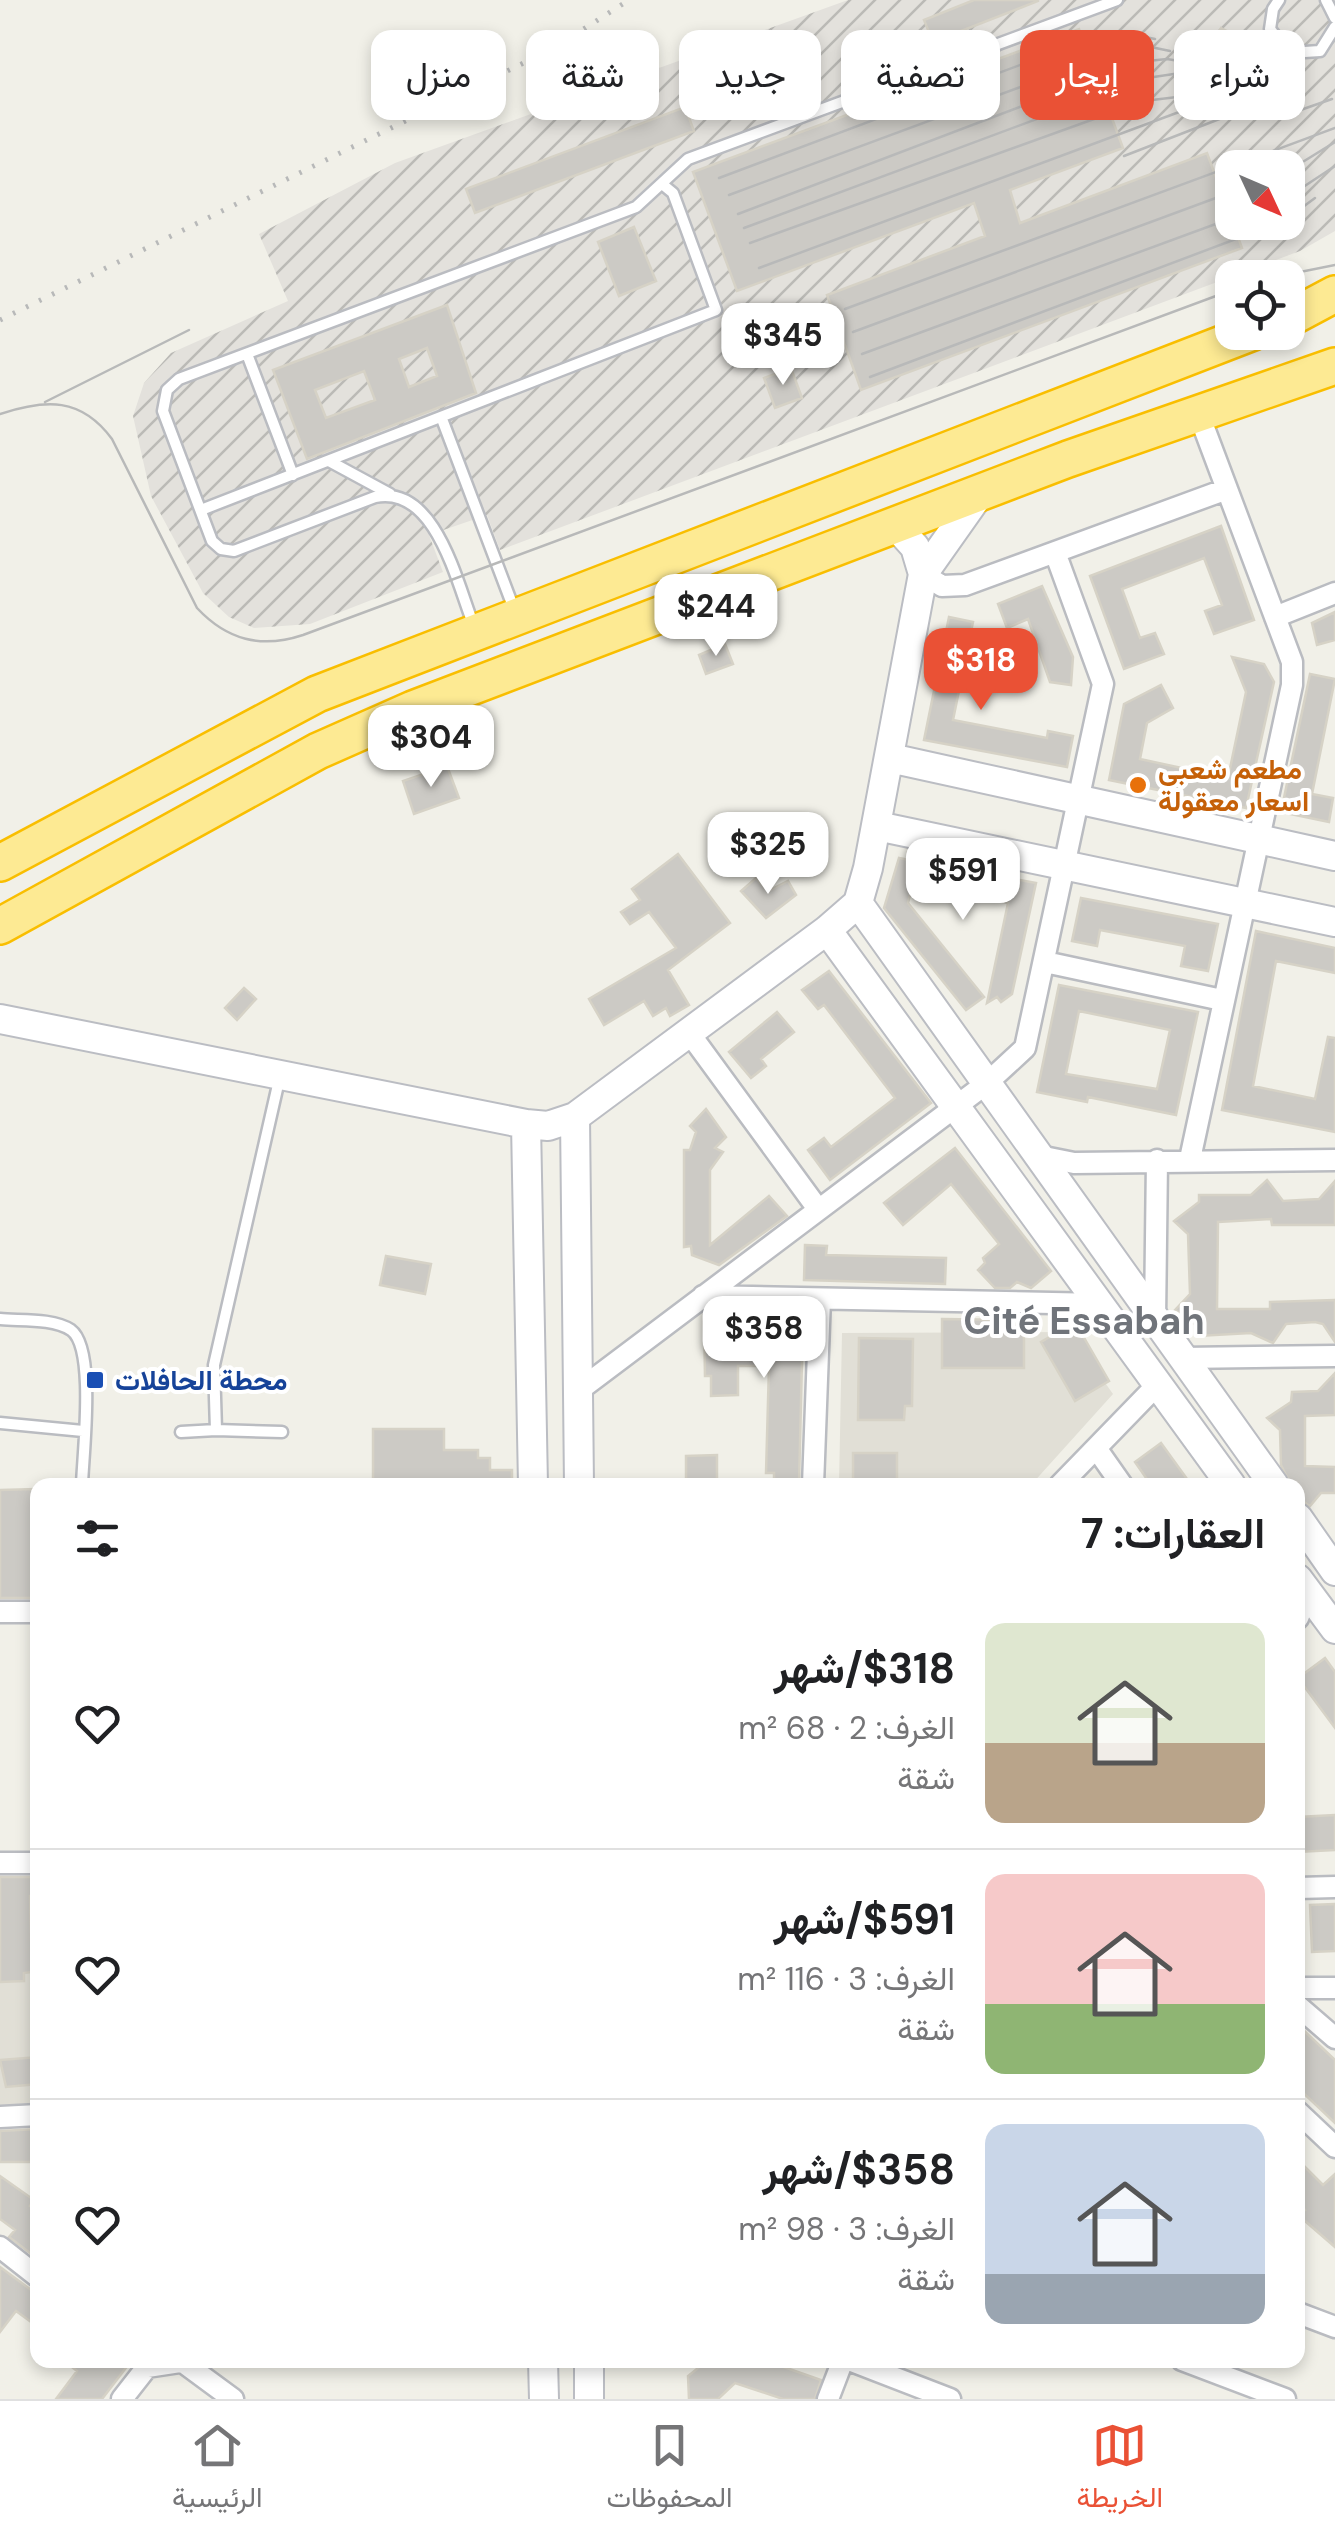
<!DOCTYPE html>
<html lang="ar">
<head>
<meta charset="utf-8">
<style>
	:root { --surface:#fff; --page:#f2f2f2; --text:#202124; --muted:#757577; --line:#e0e0e0; --accent:#ea5135 }
	body { margin:0; font-family:"DM Sans",Vazirmatn,sans-serif; background:var(--page); color:var(--text); direction:rtl; height:100vh; display:flex; flex-direction:column; font-size:38px; white-space:nowrap }
	* { box-sizing:border-box; margin:0 }
	p { font-size:32px; color:var(--muted) }
	.icon { flex:none; width:55px; height:55px; fill:none; stroke:currentColor; stroke-width:2; stroke-linecap:round; stroke-linejoin:round }
	.map { position:relative; flex:1; overflow:hidden; direction:ltr }
	.side { position:absolute; left:30px; top:1478px; width:1275px; height:890px; display:flex; flex-direction:column; background:var(--surface); border-radius:20px; box-shadow:0 5px 15px #0003; direction:rtl }
	.side>* { flex:none }
	.hud { position:absolute; left:30px; top:30px; width:1275px; height:90px; direction:rtl; display:flex; gap:20px }
	.needle { width:65px; rotate:134deg }
	.tools { position:absolute; left:1215px; top:150px; display:grid; gap:20px }
	.tools a { display:grid; place-items:center; width:90px; height:90px; border-radius:20px; background:var(--surface); box-shadow:0 5px 15px #0003; font-size:50px }
	.price { position:absolute; translate:-50% -85px; padding:0 22px; border-radius:20px; background:#fff; color:#222; font-size:32px; line-height:65px; filter:drop-shadow(0 2px 5px #0008) }
	.price::after { content:''; position:absolute; left:50%; top:60px; width:30px; height:22px; margin-left:-15px; background:inherit; clip-path:polygon(0 0,100% 0,50% 100%) }
	.price.active { background:var(--accent); color:#fff }
	ul { padding:0; list-style:none }
	li { display:flex; align-items:center; gap:30px; height:250px; padding:0 40px }
	li+li { border-top:2px solid var(--line) }
	li span { display:grid; place-items:center; flex:none; width:280px; height:200px; border-radius:20px; color:#555 }
	li>.icon { margin-inline-start:auto }
	span .icon { width:120px; height:120px; fill:#fffc; stroke-width:1 }
	li b { font-size:42px }
	h2 { display:flex; justify-content:space-between; align-items:center; height:120px; padding:0 40px; font-size:42px }
	.chip { padding:0 35px; border-radius:20px; background:var(--surface); box-shadow:0 5px 15px #0003; font-size:35px; line-height:90px }
	.chip.active { background:var(--accent); color:#fff }
	.menu { display:flex; justify-content:space-around; align-items:center; height:140px; border-top:2px solid var(--line); background:var(--surface); font-size:28px; color:var(--muted) }
	.menu a { display:grid; justify-items:center; gap:5px }
	.menu .active { color:var(--accent) }
	.map>svg:first-child { display:block }
</style>
</head>
<body>
<div class="map">
<svg width="1335" height="2399" viewBox="0 0 1335 2399">
	<defs>
		<pattern id="industrial-furrows" width="10" height="10" patternUnits="userSpaceOnUse" patternTransform="scale(2.5)"><rect width="10" height="10" fill="#e3e1dc"/><path d="M-1 1l2-2M0 10L10 0M9 11l2-2" fill="none" stroke="#bbbab6"/></pattern>
	</defs>
	<rect width="100%" height="100%" fill="#f1f0e8"/>
	<path fill="url(#industrial-furrows)" fill-rule="evenodd" d="M848,0H1335V231L1300,251L500,550L487,515L429,535L443,572L310,624L254,628L229,617L203,593L151,496L133,416L144,383L171,353L288,301L259,234L395,163ZM1232,168H1288V222H1232Z"/>
	<path fill="#e1dfd6" d="M1069,1332L1113,1394L1031,1485H839L842,1333Z
		M37,1883V2103L0,2105V1884Z"/>
	<path fill="#cccac5" stroke="#d6d2c6" stroke-width="2.5" fill-rule="evenodd" d="M974,0H1038V1L933,42L924,20Z
		M1221,28L1299,68L1289,89L1211,49Z
		M1079,29L1123,148L1010,190L1020,223L1207,153L1242,248L861,390L827,295L985,236L974,203L737,291L693,172Z
		M685,107L694,131L475,213L466,189Z
		M634,227L656,281L619,296L598,242Z
		M447,305L476,393L307,459L273,370ZM427,348L437,376L409,387L399,359ZM364,371L375,400L326,418L315,390Z
		M791,368L802,398L775,408L764,378Z
		M1221,526L1254,620L1214,634L1205,611L1222,605L1204,558L1122,589L1140,638L1155,633L1164,654L1124,669L1090,576Z
		M1042,586L1073,657L1071,685L1050,682L1028,619L1007,628L998,604Z
		M1335,612V640L1317,645L1312,623Z
		M949,617L973,622L953,720L1047,738L1048,731L1073,736L1067,767L924,740Z
		M725,644L733,664L706,674L699,655Z
		M1232,657L1264,664L1274,682L1246,808L1109,780L1124,704L1161,685L1173,708L1147,723L1140,759L1228,778L1246,692Z
		M1310,674L1335,679L1312,794L1333,798L1329,822L1281,812Z
		M447,766L459,798L414,814L403,781Z
		M678,854L730,923L668,970L689,1005L670,1016L666,1008L653,1016L644,1001L604,1025L589,999L676,948L649,912L630,924L621,912L640,900L632,889Z
		M899,858L1036,883L1012,994L1001,1002L997,997L987,1003L1008,903L913,883L908,903L984,997L966,1010L884,908Z
		M756,878L768,891L788,881L796,895L766,918L741,891Z
		M1081,898L1218,924L1208,971L1181,966L1185,946L1100,930L1097,946L1072,941Z
		M1256,931L1335,948V973L1276,961L1253,1086L1315,1099L1328,1037L1335,1038V1132L1222,1110Z
		M829,971L931,1103L830,1180L808,1150L824,1138L831,1147L895,1098L824,1005L818,1009L802,990Z
		M1059,985L1198,1012L1176,1115L1088,1097L1087,1102L1037,1092ZM1079,1011L1170,1030L1157,1089L1066,1074Z
		M244,988L256,999L237,1020L225,1008Z
		M777,1012L794,1032L761,1059L766,1066L751,1078L729,1052Z
		M706,1109L726,1137L715,1148L723,1152L710,1170V1245L769,1196L787,1216L719,1265L692,1255L691,1246L684,1247V1150H690L696,1132L690,1126Z
		M955,1148L1051,1271L1031,1288L1017,1282L1010,1288H995L978,1270L985,1263L983,1258L999,1244L951,1184L903,1225L884,1203Z
		M1267,1180L1283,1201L1319,1199L1335,1181V1225H1272L1271,1219L1218,1222L1217,1309H1270V1302L1335,1300V1342L1323,1324L1315,1322L1286,1324L1273,1343L1251,1333L1198,1336L1197,1326L1175,1310L1190,1294L1188,1234L1174,1221L1199,1202V1195H1251Z
		M805,1245L827,1246L826,1255L946,1258L945,1284L804,1280Z
		M386,1256L431,1264L425,1294L380,1285Z
		M942,1319L1014,1320L1013,1326H1024V1368H942Z
		M803,1320L799,1484H774V1473H766L769,1366H738V1395L711,1396V1376H705L704,1322Z
		M1075,1322L1109,1381L1075,1401L1041,1342Z
		M859,1338L913,1339L912,1406H905L904,1420H858Z
		M1335,1373V1415L1305,1416V1466L1335,1467V1493H1321L1310,1506L1298,1498V1485H1291L1281,1465L1280,1430L1267,1418L1291,1402L1292,1392L1318,1391Z
		M373,1429H444V1450H478V1458H490V1470H512V1485H373Z
		M1161,1443L1187,1479L1178,1485H1151L1135,1462Z
		M853,1453H897V1485H853Z
		M717,1455V1485H686V1456Z
		M36,1489L38,1598H0V1490Z
		M1325,1658L1335,1672V1728L1298,1678Z
		M1335,1815V1850L1298,1852V1817Z
		M0,1877H38V1896H30L32,1972L24,1973V1981L0,1982Z
		M1335,1904V1951L1312,1952L1310,1905Z
		M1298,2025L1335,2060V2123L1298,2088Z
		M38,2057V2084L6,2087L0,2060Z
		M38,2129V2162H0V2131Z
		M1298,2160L1323,2185L1335,2174V2247L1298,2215L1305,2210L1298,2202Z
		M0,2176L34,2200L30,2206L38,2212V2259L9,2237L15,2230L0,2219Z
		M0,2267L38,2295V2327L16,2311L0,2332Z
		M63,2360H132L102,2399H56L77,2371Z
		M708,2360H764L821,2380L815,2399H783L735,2383L718,2399H689L688,2376Z"/>
	<g fill="none" stroke-linecap="round" stroke-linejoin="round">
		<defs>
			<path id="lane" d="M1279,0L1273,9L1270,29L1289,53L1320,51L1335,27
				M1326,0L1335,18
				M247,354L293,475
				M442,419L514,609
				M329,461L390,494
				M201,510L716,310L673,193L662,184
				M474,626C457,584 436,484 375,497L234,551L221,549L212,541L163,411L167,390L179,379L636,207L688,159L1117,0
				M280,1076L214,1365L216,1430L282,1432
				M0,1319C20,1321 53,1318 71,1330C96,1348 83,1452 82,1485
				M0,1423L83,1431
				M181,1432L216,1430"/>
			<path id="street" d="M923,574L942,586L965,585L1227,489
				M1275,617L1335,593
				M1045,962L1222,1000
				M690,1034L818,1209
				M1039,1156L1074,1163L1335,1160
				M1190,1159L1292,685V662L1198,412
				M703,1296L1101,1304
				M1155,1319L1157,1160
				M1183,1358L1335,1356
				M578,1391L987,1083L1025,1048L1103,684L1056,555
				M1096,1448L1122,1485
				M813,1485L820,1299
				M1060,1485L1158,1384
				M0,1612H38
				M1298,1618L1308,1593
				M0,1863H38
				M1298,1888L1335,1887
				M1298,1988H1335
				M1298,2006L1335,2038
				M1298,2112L1335,2147
				M0,2117L38,2115
				M0,2247L38,2277
				M1298,2313L1335,2327
				M180,2360L233,2399
				M849,2360L950,2399
				M1182,2360L1285,2399
				M122,2399L147,2367L180,2362
				M828,2399L843,2360"/>
			<path id="secondary" d="M923,574L978,496
				M890,758L1335,856
				M877,826L1335,922
				M858,903L1274,1485
				M827,930L1231,1485
				M0,1019L526,1124L548,1126L575,1117L827,930L858,903L868,868L923,574L915,547L896,526
				M575,1117L579,1485
				M526,1124L533,1485
				M1298,1518L1335,1571
				M1298,1579L1335,1629
				M543,2360L544,2399
				M589,2360V2399"/>
			<path id="highway" d="M1288,319L1335,294
				M0,863L317,694L1253,332
				M0,926L318,751L413,709L1068,459L1335,366"/>
		</defs>
		<use href="#lane" stroke="#babcc1" stroke-width="15"/>
		<use href="#street" stroke="#babcc1" stroke-width="25"/>
		<use href="#secondary" stroke="#bbbdc3" stroke-width="32"/>
		<use href="#highway" stroke="#f9be00" stroke-width="40"/>
		<use href="#lane" stroke="#fff" stroke-width="10"/>
		<use href="#street" stroke="#fff" stroke-width="20"/>
		<use href="#secondary" stroke="#fff" stroke-width="28"/>
		<use href="#highway" stroke="#fdea93" stroke-width="35"/>
		<path stroke="#b8b9b9" stroke-width="2.5" d="M1124,156L1222,118L1289,114L1332,99
			M1288,171L1335,142
			M719,178L1100,35L1126,33L1155,39
			M729,195L1123,49L1146,46L1170,51
			M1288,197L1335,166
			M738,214L1138,62L1167,59L1191,63
			M1288,218L1315,198
			M744,228L1147,78L1187,72L1250,87
			M750,243L1144,101L1177,97L1295,103
			M759,268L1206,102
			M1270,278L1335,265
			M845,309L1335,128
			M853,332L1232,192
			M862,354L1232,218
			M870,377L1281,222
			M45,402L189,330
			M0,414C46,399 81,397 112,439L197,608C227,640 261,649 303,635L1232,290"/>
		<path stroke="#b8b9b9" stroke-width="5" stroke-dasharray="2.5 12" stroke-linecap="butt" d="M0,320L554,48L629,0"/>
	</g>
	<circle fill="#e8710a" stroke="#fff" stroke-width="4" cx="1138" cy="785" r="10"/>
	<rect fill="#1a4fb4" stroke="#fff" stroke-width="4" x="85" y="1370" width="20" height="20" rx="5"/>
	<g text-anchor="middle" dominant-baseline="central" stroke-width="8" stroke-linejoin="round" paint-order="stroke">
		<g font-size="28" font-weight="bold" fill="#c56008" stroke="#fff" text-anchor="start">
			<text x="1158" y="769">مطعم شعبي<tspan x="1158" dy="32">اسعار معقولة</tspan></text>
		</g>
		<g font-size="28" font-weight="bold" fill="#164399" stroke="#fff" text-anchor="start">
			<text x="115" y="1380">محطة الحافلات</text>
		</g>
		<g font-size="38" font-weight="bold" fill="#70747a" stroke="#fff">
			<text x="1084" y="1321">Cité Essabah</text>
		</g>
	</g>
</svg>
<div class="tools">
<a><svg class="needle" viewBox="-14 -14 28 28"><path d="M0-13l5 13h-10z" fill="#e53935"/><path d="M0 13l5-13h-10z" fill="#757577"/></svg></a>
<a><svg class="icon" aria-label="locate" viewBox="0 0 24 24"><circle cx="12" cy="12" r="6"/><path d="M12 2v4M12 18v4M2 12h4M18 12h4"/></svg></a>
</div>
<b class="price" style="left:783px;top:388px">$345</b>
<b class="price" style="left:716px;top:659px">$244</b>
<b class="price active" style="left:981px;top:713px">$318</b>
<b class="price" style="left:431px;top:790px">$304</b>
<b class="price" style="left:768px;top:897px">$325</b>
<b class="price" style="left:963px;top:923px">$591</b>
<b class="price" style="left:764px;top:1381px">$358</b>
<div class="hud">
<a class="chip">شراء</a>
<a class="chip active">إيجار</a>
<a class="chip">تصفية</a>
<a class="chip">جديد</a>
<a class="chip">شقة</a>
<a class="chip">منزل</a>
</div>
<section class="side">
<h2>العقارات: 7<svg class="icon" aria-label="filters" viewBox="0 0 24 24"><path d="M4 7h16M4 17h16"/><circle cx="9" cy="7" r="2"/><circle cx="15" cy="17" r="2"/></svg></h2>
<ul>
<li><span style="background:linear-gradient(#dfe7d0 60%,#b9a48a 0)"><svg class="icon" aria-label="home" viewBox="0 0 24 24"><path d="M3 11l9-7 9 7M6 9v11h12V9"/></svg></span><div><b>$318/شهر</b><p>الغرف: 2 · 68 m²</p><p>شقة</p></div><svg class="icon" aria-label="heart" viewBox="0 0 24 24"><path d="M12 20l-8-8c-3-5 5-10 8-4 3-6 11-1 8 4z"/></svg></li>
<li><span style="background:linear-gradient(#f6c9c9 65%,#8fb573 0)"><svg class="icon" aria-label="home" viewBox="0 0 24 24"><path d="M3 11l9-7 9 7M6 9v11h12V9"/></svg></span><div><b>$591/شهر</b><p>الغرف: 3 · 116 m²</p><p>شقة</p></div><svg class="icon" aria-label="heart" viewBox="0 0 24 24"><path d="M12 20l-8-8c-3-5 5-10 8-4 3-6 11-1 8 4z"/></svg></li>
<li><span style="background:linear-gradient(#c9d6e8 75%,#9aa5b1 0)"><svg class="icon" aria-label="home" viewBox="0 0 24 24"><path d="M3 11l9-7 9 7M6 9v11h12V9"/></svg></span><div><b>$358/شهر</b><p>الغرف: 3 · 98 m²</p><p>شقة</p></div><svg class="icon" aria-label="heart" viewBox="0 0 24 24"><path d="M12 20l-8-8c-3-5 5-10 8-4 3-6 11-1 8 4z"/></svg></li>
</ul>
</section>
</div>
<nav class="menu">
<a class="active"><svg class="icon" aria-label="map" viewBox="0 0 24 24"><path d="M3 6l6-2 6 2 6-2v14l-6 2-6-2-6 2zM9 4v14M15 6v14"/></svg>الخريطة</a>
<a><svg class="icon" aria-label="saved" viewBox="0 0 24 24"><path d="M7 4h10v16l-5-4-5 4z"/></svg>المحفوظات</a>
<a><svg class="icon" aria-label="home" viewBox="0 0 24 24"><path d="M3 11l9-7 9 7M6 9v11h12V9"/></svg>الرئيسية</a>
</nav>
</body>
</html>
